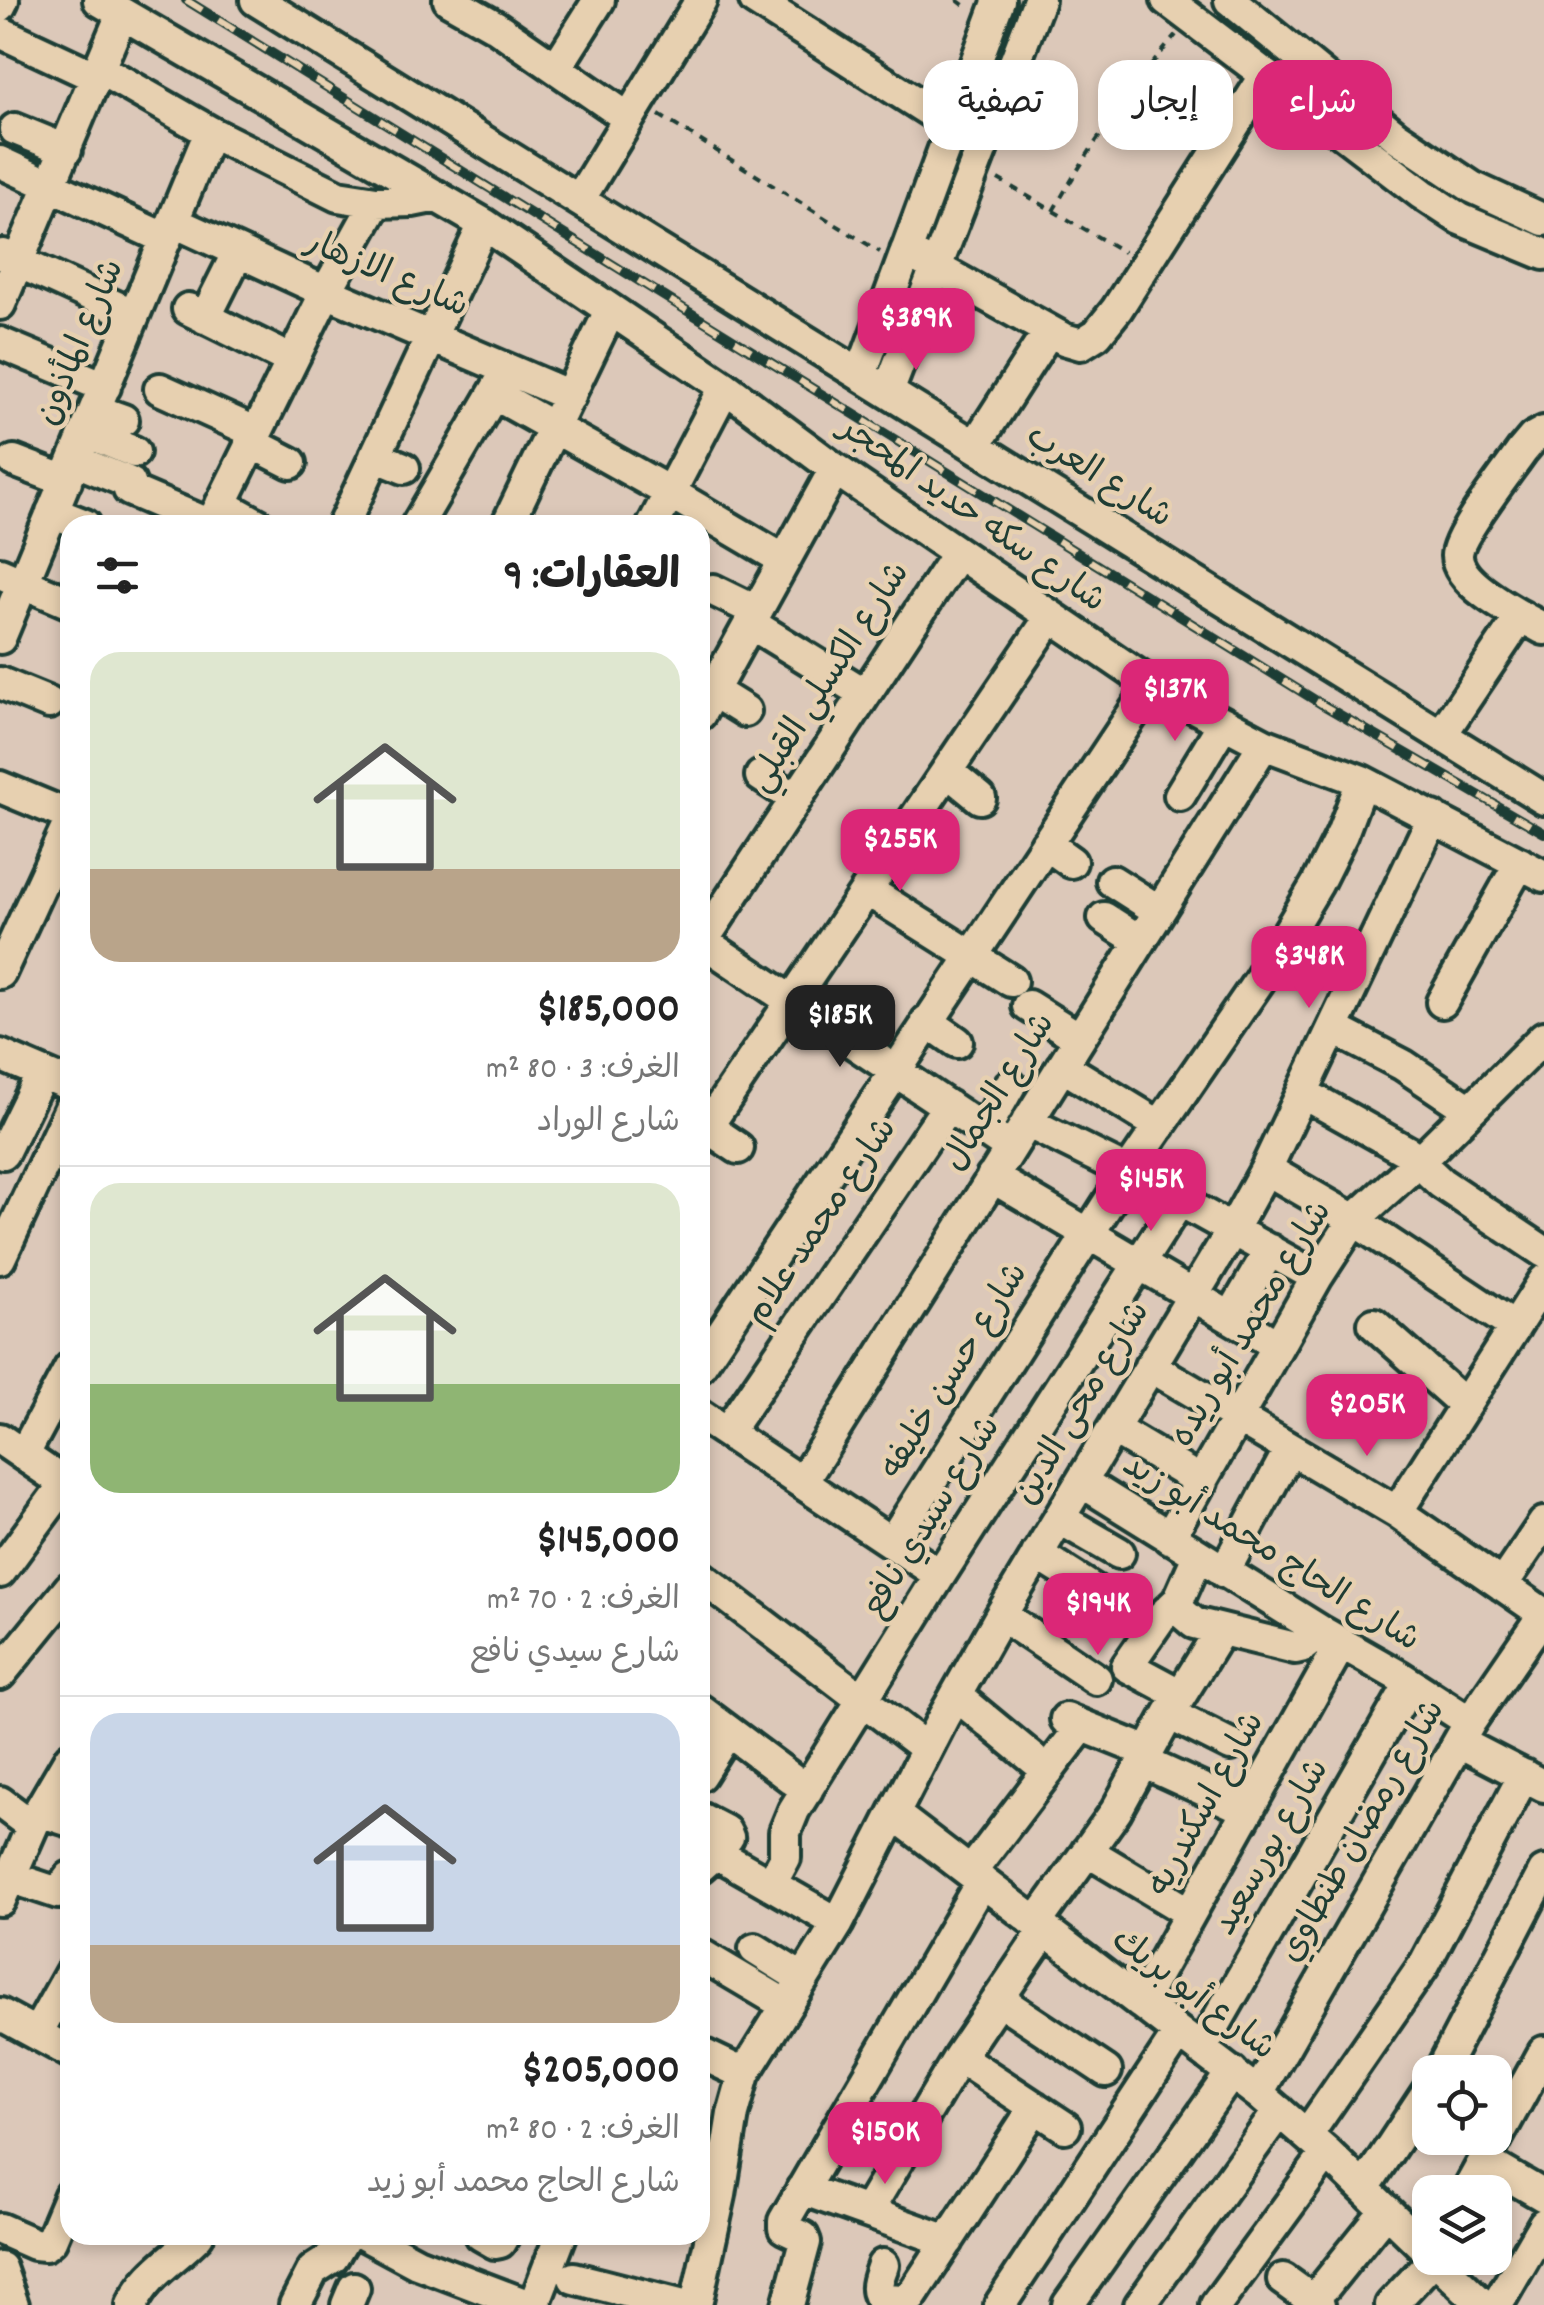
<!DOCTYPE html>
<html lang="ar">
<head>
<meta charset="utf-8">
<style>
	:root { --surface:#fff; --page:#f2f2f2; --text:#222; --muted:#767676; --line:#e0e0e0; --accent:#db2777 }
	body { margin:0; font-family:Dekko,"Playpen Sans Arabic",sans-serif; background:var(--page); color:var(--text); direction:rtl; height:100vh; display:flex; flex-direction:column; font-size:38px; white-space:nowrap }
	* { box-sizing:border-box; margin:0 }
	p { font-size:32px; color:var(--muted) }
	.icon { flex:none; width:55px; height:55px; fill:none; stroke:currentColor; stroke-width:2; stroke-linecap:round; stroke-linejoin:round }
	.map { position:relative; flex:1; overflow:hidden; direction:ltr }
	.panel { position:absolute; left:60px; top:515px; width:650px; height:1730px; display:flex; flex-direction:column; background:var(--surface); border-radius:30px; box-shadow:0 5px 15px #0003; direction:rtl }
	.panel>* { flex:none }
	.banner { position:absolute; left:740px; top:60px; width:652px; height:90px; direction:rtl; display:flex; gap:20px }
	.fabs { position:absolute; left:1412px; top:2055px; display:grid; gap:20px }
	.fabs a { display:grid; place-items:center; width:100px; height:100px; border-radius:20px; background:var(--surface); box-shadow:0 5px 15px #0003; font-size:50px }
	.price { position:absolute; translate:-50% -85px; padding:0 22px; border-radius:20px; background:var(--accent); color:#fff; font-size:32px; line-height:65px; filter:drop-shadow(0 2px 5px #0008) }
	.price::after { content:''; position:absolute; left:50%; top:60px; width:30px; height:22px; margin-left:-15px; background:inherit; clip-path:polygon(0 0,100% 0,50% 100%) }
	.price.current { background:#222; color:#fff }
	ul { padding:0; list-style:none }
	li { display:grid; align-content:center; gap:20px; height:530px; padding:0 30px }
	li+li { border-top:2px solid var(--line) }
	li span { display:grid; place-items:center; height:310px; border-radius:30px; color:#555 }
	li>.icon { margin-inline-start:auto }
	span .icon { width:180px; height:180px; fill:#fffc; stroke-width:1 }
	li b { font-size:42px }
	h2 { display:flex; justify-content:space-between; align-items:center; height:120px; padding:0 30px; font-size:42px }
	.chip { padding:0 35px; border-radius:30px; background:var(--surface); box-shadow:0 5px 15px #0003; font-size:35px; line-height:90px }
	.chip.current { background:var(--accent); color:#fff }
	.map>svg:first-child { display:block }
</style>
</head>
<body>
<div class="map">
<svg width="1544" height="2305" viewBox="0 0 1544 2305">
	<rect width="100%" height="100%" fill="#dcc8b9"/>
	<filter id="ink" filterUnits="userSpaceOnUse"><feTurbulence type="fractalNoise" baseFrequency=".01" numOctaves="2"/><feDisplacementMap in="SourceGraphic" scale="20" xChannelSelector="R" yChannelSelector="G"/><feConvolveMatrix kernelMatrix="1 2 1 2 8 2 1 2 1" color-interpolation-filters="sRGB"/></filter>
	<g filter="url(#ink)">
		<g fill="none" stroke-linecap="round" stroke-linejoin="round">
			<defs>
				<path id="minor" d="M99,0L484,224L725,387L835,469L1152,685L1264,744L1362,781L1544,876
					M256,0L1544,799
					M449,0L495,26L628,118
					M755,0L953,126
					M1167,0L1422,194L1460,219L1544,254
					M1230,0L1396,136L1472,187L1544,220
					M0,6L3,0
					M0,32L96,77
					M556,68L599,0
					M100,69L210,132L338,196L376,202L412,201L437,196
					M15,129L66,150
					M0,162L166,239
					M579,200L701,0
					M174,222L326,292L570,396
					M906,251L1064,339L1081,344L1097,334L1117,309L1266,75
					M3,255L134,315
					M0,304L122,14
					M188,309L291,360
					M205,318L238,252
					M0,343L105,387
					M861,374L999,0
					M160,389L255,432
					M888,392L1039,0
					M494,394L669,492L784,560
					M95,410L123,420
					M86,432L134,452
					M1544,432L1533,438L1522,451C1509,470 1456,537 1457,556C1458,586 1521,616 1544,629
					M250,442L291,463
					M975,446L1049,331
					M375,456L404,468
					M74,460L130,483L129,490L211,525
					M14,461L66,481
					M221,504L259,525
					M52,512L85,525
					M211,525L326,292L376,202
					M343,525L484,224
					M417,525L504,376
					M507,525L610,311
					M653,525L725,387
					M0,573L70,603
					M713,590L756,611
					M750,623L865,694
					M0,638L210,132
					M0,683L49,703
					M713,691L745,711
					M700,714L835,469
					M1441,735L1521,616
					M947,771L980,798
					M761,776L796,799
					M0,787L70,816
					M1180,795L1223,724
					M1046,844L1071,862
					M1112,881L1159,911
					M867,890L1011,981
					M1104,918L1140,941
					M702,941L1010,1148
					M700,945L958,553
					M0,973L70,821
					M1442,1002L1520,863
					M1028,1006L1079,1038
					M927,1021L957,1042
					M1334,1029L1403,1065L1470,1110
					M0,1055L70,1085
					M1062,1066L1160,1126
					M1303,1093L1408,1152L1441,1183L1544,1252
					M1027,1122L1128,1172L1317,1277
					M707,1127L738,1148
					M984,1131L1010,1085
					M700,1137L1050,618
					M3,1153L42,1073
					M1266,1169L1354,1220L1515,1327
					M992,1177L1277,1345
					M0,1258L70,1108
					M1231,1317L1270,1250
					M1374,1324L1465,1405
					M700,1366L1152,685
					M1150,1366L1397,1512L1544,1614
					M700,1415L940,1575
					M1113,1429L1202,1482
					M727,1432L948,1106
					M0,1439L70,1487
					M24,1454L70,1368
					M802,1482L1264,744
					M1082,1482L1322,1632L1399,1676L1470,1722
					M1397,1512L1544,1281
					M1059,1518L1119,1553
					M1169,1538L1317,1277L1354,1220L1419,1161L1544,1037
					M892,1542L1128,1172L1259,981L1317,884L1342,834L1362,781
					M1037,1554L1094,1590
					M1198,1556L1178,1601L1181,1612L1194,1623L1295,1648L1304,1646L1322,1632
					M0,1572L70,1477
					M1224,1572L1290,1449
					M700,1576L927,1749
					M1502,1585L1544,1523
					M1178,1601L1161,1617L1127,1666L1181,1695
					M1001,1615L1096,1679
					M0,1674L70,1588
					M957,1696L1048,1771
					M700,1710L807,1790
					M1169,1714L1231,1745
					M1066,1719L1148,1752
					M1459,1742L1544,1786
					M1143,1762L1248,1810
					M700,1775L728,1731
					M0,1802L32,1826
					M39,1811L70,1821
					M894,1814L1258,2093L1327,2153L1430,2253
					M700,1818L725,1831L728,1837L716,1853L700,1867
					M1087,1851L1190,1913
					M716,1853L838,1923
					M971,1872L1082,1726
					M10,1877L58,1893L70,1877
					M771,1884L785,1858V1832L794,1810L940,1575L1180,1200
					M0,1900L39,1811L70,1758
					M1036,1923L1116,1811L1169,1714L1221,1630
					M755,1949L803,1979
					M700,1954L786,2005
					M998,1999L1106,2071
					M1140,2003L1341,1644
					M0,2014L70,2052
					M37,2033L70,1974
					M1201,2049L1410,1684
					M700,2053L744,2074
					M959,2057L1065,2127
					M1440,2072L1544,1872
					M1258,2093L1470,1722L1544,1614
					M1307,2135L1424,1965L1524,1775
					M1484,2161L1544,2196
					M1364,2188L1430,2088
					M802,2189L948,2241
					M1467,2192L1544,2052
					M867,2212L959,2057L1045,1930
					M0,2229L34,2244L45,2245L51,2240L70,2195
					M365,2235L417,2263L527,2305
					M481,2235L495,2243L500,2242L504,2235
					M1434,2258L1483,2305
					M883,2265C879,2278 871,2291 884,2301
					M0,2268L13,2305
					M574,2278L680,2305
					M1283,2279L1319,2305
					M1325,2286L1386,2210
					M132,2305C148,2272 174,2260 198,2235
					M295,2305L313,2270L333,2257L346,2235
					M347,2305L354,2288
					M534,2305L561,2235
					M696,2305L720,2195L733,2114L744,2074L838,1923L943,1718L1001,1615L1233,1229L1266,1169L1433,817
					M788,2305L805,2242L803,2237L784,2228V2221L982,1881
					M882,2305L888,2299L901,2300L911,2297L1035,2107
					M1000,2305L1179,2033
					M1068,2305L1232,2072
					M1140,2305L1279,2111
					M1216,2305L1327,2153
					M1391,2305L1435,2258
					M1497,2305L1544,2224"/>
			</defs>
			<use href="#minor" stroke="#1f3d34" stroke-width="38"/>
			<path stroke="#1f3d34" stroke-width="4" stroke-dasharray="8 8" stroke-linecap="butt" d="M957,0L969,9
				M659,115L880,252
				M998,179L1124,252
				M1053,211C1089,149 1129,90 1176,35"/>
			<use href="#minor" stroke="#e7d0b0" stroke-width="30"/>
			<defs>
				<path id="rail" d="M186,0L1323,705L1544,833"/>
			</defs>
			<use href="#rail" stroke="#1f3d34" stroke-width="10"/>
			<use href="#rail" stroke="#e7d0b0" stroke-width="6" stroke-dasharray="19" stroke-linecap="butt"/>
		</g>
	</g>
	<g text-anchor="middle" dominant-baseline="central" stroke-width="9" stroke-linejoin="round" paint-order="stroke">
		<g font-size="35" fill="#1f3d34" stroke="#e7d0b0">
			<text transform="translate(386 276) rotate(23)">شارع الازهار</text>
			<text transform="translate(82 343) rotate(-67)">شارع المأذون</text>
			<text transform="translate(1098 478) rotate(32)">شارع العرب</text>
			<text transform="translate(971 516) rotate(35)">شارع سكه حديد المحجر</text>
			<text transform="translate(831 678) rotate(-57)">شارع الكسلي القبلي</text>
			<text transform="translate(1001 1093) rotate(-58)">شارع الجمال</text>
			<text transform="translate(823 1223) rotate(-56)">شارع محمد علام</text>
			<text transform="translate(1253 1325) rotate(-59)">شارع محمد أبو ريده</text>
			<text transform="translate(956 1372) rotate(-58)">شارع حسن خليفه</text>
			<text transform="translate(1084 1404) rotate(-59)">شارع محى الدين</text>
			<text transform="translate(933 1518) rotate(-58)">شارع سيدي نافع</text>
			<text transform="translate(1270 1554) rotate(32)">شارع الحاج محمد أبو زيد</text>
			<text transform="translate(1208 1805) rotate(-61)">شارع اسكندريه</text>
			<text transform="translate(1364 1832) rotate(-60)">شارع رمضان طنطاوي</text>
			<text transform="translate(1273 1848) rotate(-60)">شارع بورسعيد</text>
			<text transform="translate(1192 1996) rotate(37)">شارع أبو بريك</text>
		</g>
	</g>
</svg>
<div class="fabs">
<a><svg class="icon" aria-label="locate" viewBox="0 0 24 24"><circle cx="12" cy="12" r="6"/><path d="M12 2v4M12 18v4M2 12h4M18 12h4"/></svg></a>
<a><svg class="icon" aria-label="layers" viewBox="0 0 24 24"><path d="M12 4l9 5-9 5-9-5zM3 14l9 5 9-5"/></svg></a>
</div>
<b class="price" style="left:916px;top:373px">$389K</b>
<b class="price" style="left:1175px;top:744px">$137K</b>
<b class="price" style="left:900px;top:894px">$255K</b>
<b class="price" style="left:1309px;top:1011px">$348K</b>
<b class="price current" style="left:840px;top:1070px">$185K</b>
<b class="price" style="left:1151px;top:1234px">$145K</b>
<b class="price" style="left:1367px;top:1459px">$205K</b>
<b class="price" style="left:1098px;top:1658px">$194K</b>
<b class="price" style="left:885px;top:2187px">$150K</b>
<div class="banner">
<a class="chip current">شراء</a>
<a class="chip">إيجار</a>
<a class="chip">تصفية</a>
</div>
<section class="panel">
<h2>العقارات: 9<svg class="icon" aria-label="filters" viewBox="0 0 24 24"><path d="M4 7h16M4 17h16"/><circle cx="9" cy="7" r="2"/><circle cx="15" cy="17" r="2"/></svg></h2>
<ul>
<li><span style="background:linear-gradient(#dfe7d0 70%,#b9a48a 0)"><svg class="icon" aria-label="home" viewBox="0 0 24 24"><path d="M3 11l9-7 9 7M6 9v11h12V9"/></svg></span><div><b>$185,000</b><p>الغرف: 3 · 80 m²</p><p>شارع الوراد</p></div></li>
<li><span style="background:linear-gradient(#dfe7d0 65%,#8fb573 0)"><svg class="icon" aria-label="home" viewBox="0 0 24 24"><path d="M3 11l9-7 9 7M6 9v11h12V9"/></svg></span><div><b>$145,000</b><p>الغرف: 2 · 70 m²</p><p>شارع سيدي نافع</p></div></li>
<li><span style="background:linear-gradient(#c9d6e8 75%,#b9a48a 0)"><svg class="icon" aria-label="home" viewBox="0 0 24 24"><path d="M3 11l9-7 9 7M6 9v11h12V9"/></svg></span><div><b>$205,000</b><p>الغرف: 2 · 80 m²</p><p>شارع الحاج محمد أبو زيد</p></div></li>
</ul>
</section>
</div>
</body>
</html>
